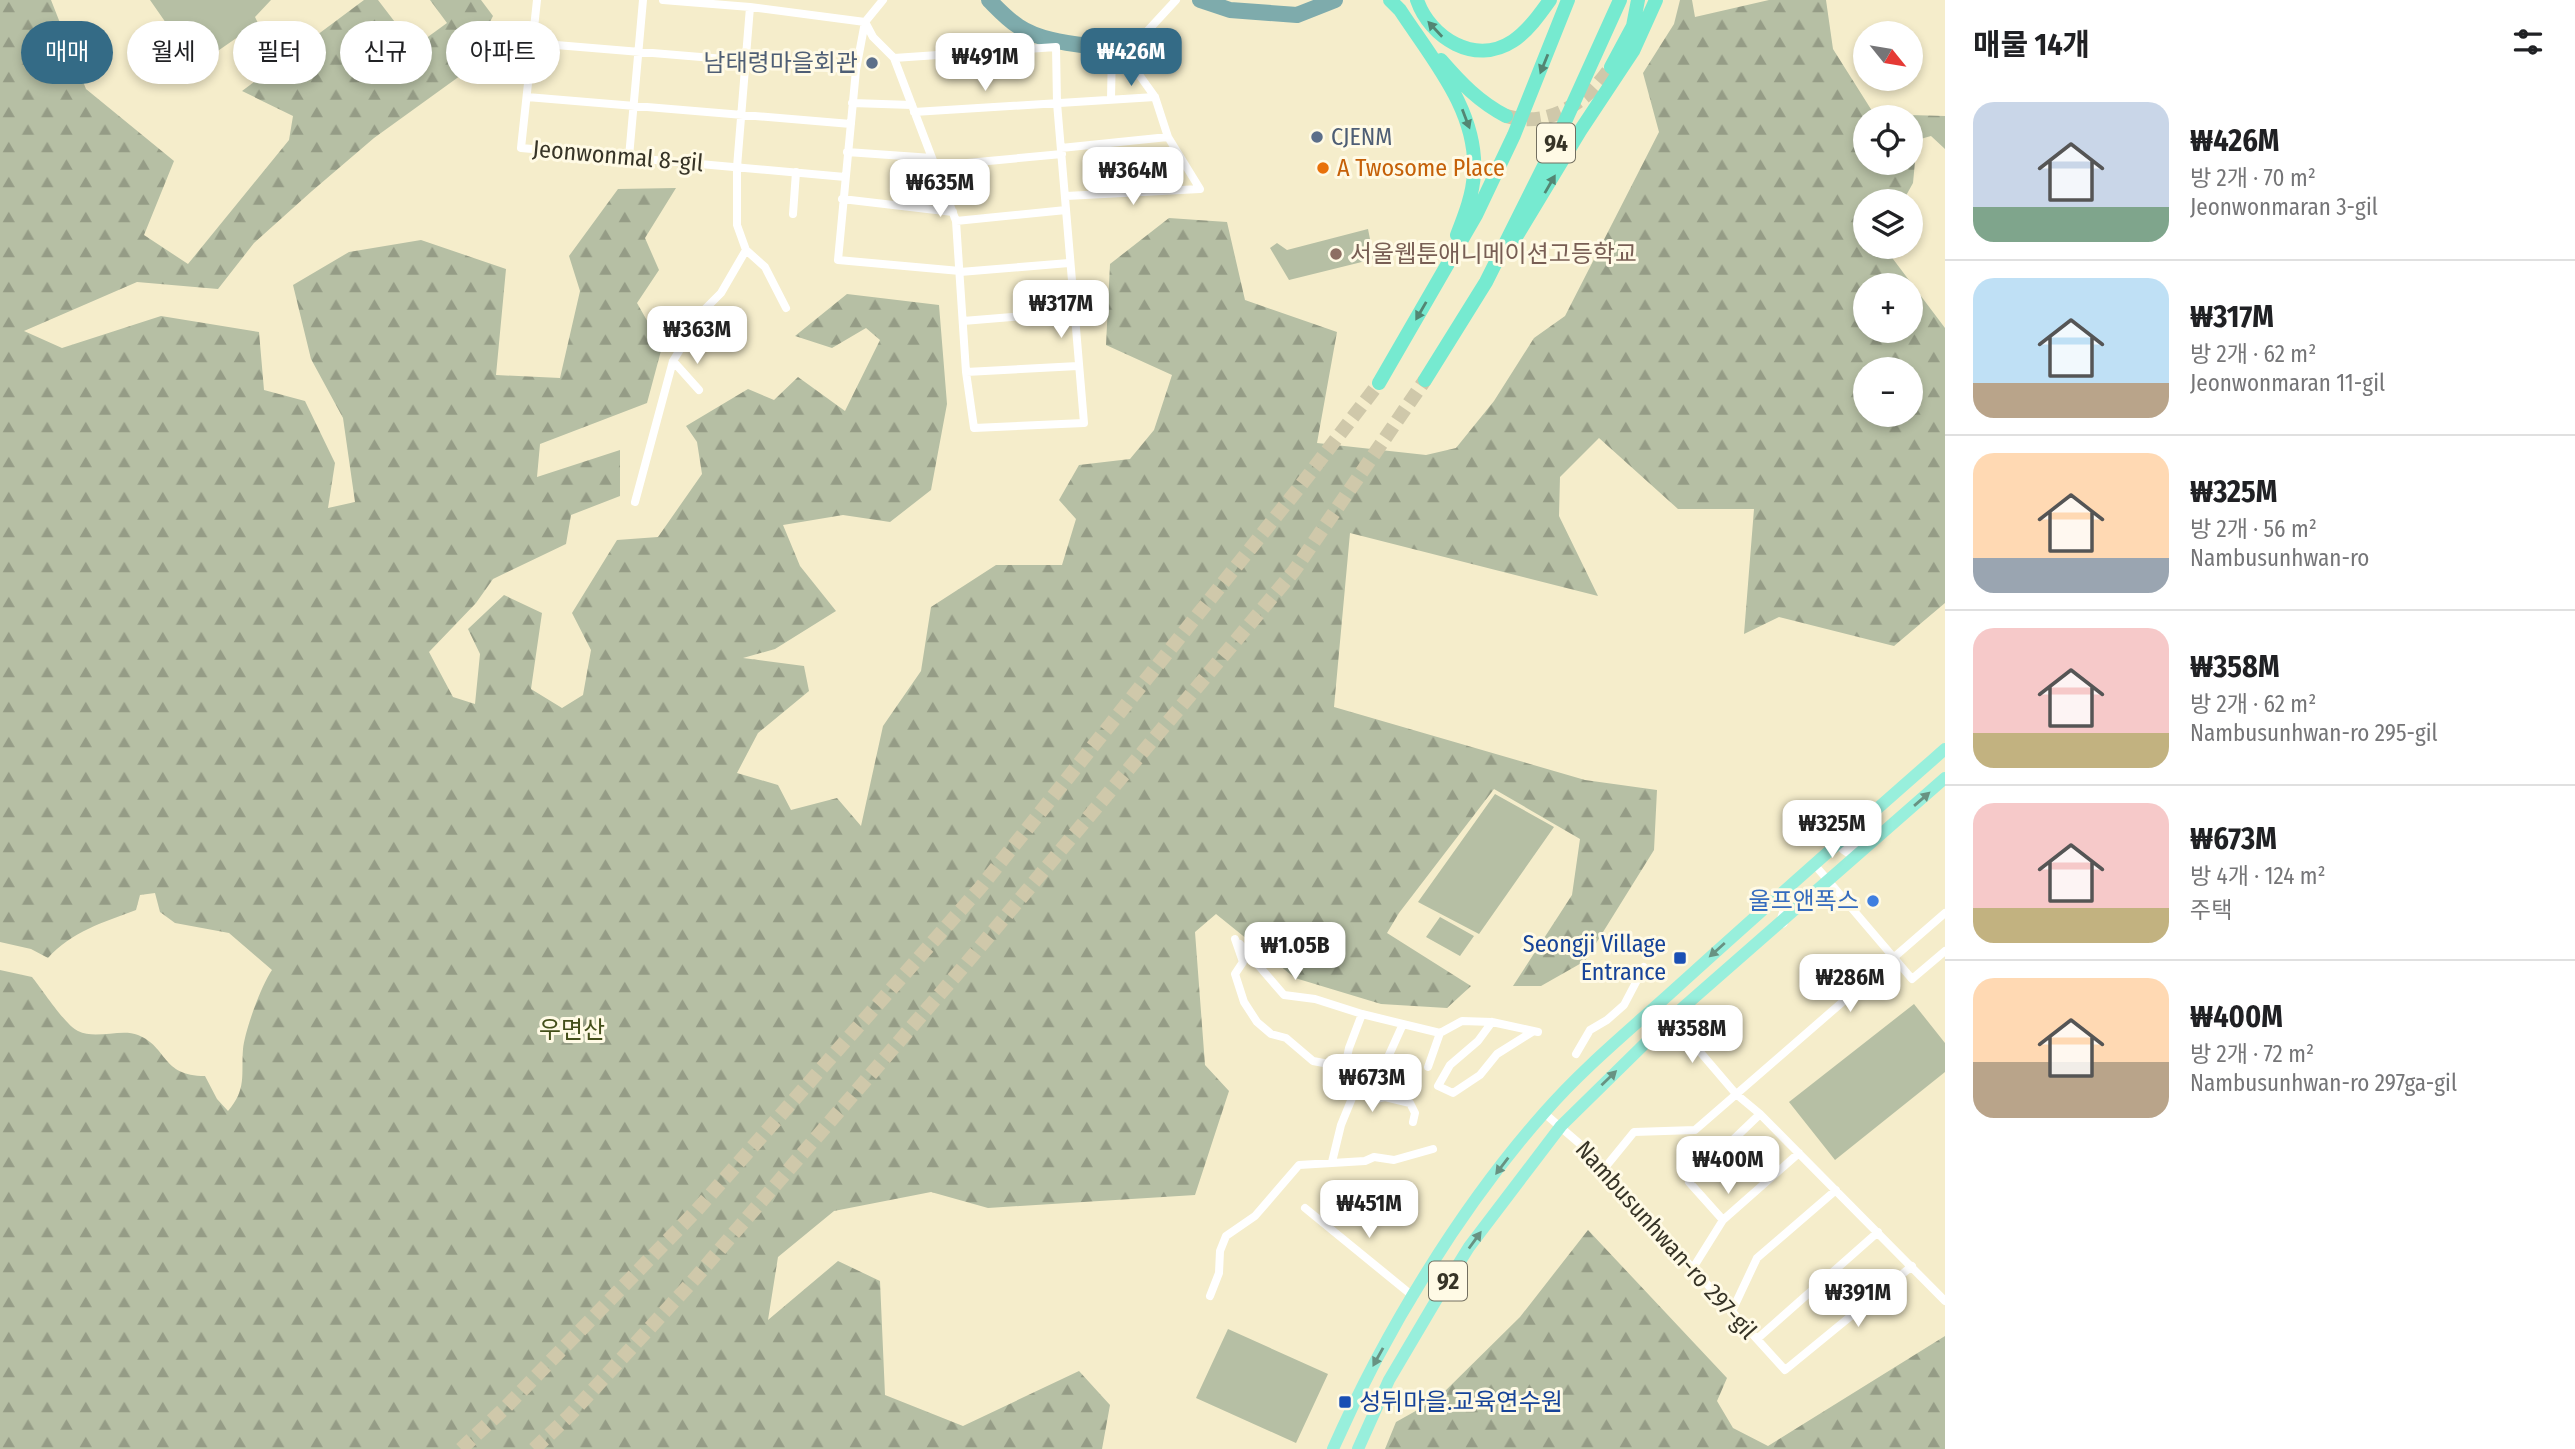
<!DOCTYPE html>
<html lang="ko">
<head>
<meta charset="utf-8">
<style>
	:root { --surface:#fff; --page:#f2f2f2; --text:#202124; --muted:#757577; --line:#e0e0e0; --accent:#346b86 }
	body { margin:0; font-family:"Fira Sans Condensed","Noto Sans KR",sans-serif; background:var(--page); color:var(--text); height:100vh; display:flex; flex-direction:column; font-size:26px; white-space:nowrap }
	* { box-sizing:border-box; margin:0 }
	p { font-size:23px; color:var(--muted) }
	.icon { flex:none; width:38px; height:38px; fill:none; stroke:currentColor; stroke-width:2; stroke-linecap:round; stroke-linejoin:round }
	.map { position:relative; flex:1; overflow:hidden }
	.drawer { display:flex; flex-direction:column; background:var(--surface); width:630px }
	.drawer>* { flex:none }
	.banner { position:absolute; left:21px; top:21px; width:665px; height:63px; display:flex; gap:14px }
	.needle { width:46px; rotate:120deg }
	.fabs { position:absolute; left:1853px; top:21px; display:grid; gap:14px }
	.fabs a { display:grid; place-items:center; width:70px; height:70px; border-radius:50%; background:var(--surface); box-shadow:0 4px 10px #0003; font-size:35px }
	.price { position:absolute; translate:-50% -60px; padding:0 16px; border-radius:14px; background:#fff; color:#222; font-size:23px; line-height:46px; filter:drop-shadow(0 2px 4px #0008) }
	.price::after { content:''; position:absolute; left:50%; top:42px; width:21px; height:16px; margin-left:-10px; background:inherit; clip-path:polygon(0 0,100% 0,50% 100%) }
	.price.on { background:var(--accent); color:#fff }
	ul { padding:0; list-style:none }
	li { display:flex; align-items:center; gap:21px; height:175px; padding:0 28px }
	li+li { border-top:2px solid var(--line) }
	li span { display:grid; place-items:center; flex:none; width:196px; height:140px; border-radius:21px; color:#555 }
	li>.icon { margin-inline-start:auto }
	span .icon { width:84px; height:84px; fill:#fffc; stroke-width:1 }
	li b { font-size:30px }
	h2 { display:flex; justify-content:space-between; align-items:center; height:84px; padding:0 28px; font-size:30px }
	.tag { padding:0 24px; border-radius:32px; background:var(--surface); box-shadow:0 4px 10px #0003; font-size:24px; line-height:63px }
	.tag.on { background:var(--accent); color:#fff }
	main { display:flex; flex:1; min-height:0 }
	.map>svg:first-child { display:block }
</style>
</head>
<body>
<main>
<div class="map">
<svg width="1945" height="1449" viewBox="0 0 1945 1449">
	<defs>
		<pattern id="forest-firs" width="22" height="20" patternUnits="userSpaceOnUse" patternTransform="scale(1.75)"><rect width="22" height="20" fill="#b6bfa4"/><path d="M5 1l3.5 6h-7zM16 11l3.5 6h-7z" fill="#959c86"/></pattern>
	</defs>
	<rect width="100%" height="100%" fill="#f5edcb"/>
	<path fill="url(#forest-firs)" fill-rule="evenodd" d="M0,0H51L86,89L174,161L144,235L188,264L289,140L293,116L242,91L364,0H378L414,47L447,23L430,0H481L493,16L464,73L374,138L312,191L254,243L218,289L137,282L24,331L62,348L161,316L259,332L264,390L305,401L335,463L328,508L355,502L343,418L311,359L293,285L349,252L421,240L506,269L496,375L560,378L580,291L569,256L618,189L676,188L645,238L659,270L637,303L662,347L647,403L540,444L537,477L620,450V496L571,515L566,544L493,579L476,603L429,652L453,697L475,704L480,654L468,629L504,595L542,613L531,689L562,708L583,695L591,650L572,613L617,540L658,537L702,474L697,442L686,426L748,389L774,400L798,377L845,411L880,340L866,328L832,348L795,336L847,294L939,305L947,404L931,490L890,522L843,515L783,525L800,566L836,611L775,649L743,658L804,666L809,691L758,733L737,773L778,785L791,810L837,798L861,826L883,726L921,671L931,607L996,565H1062L1076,519L1059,500L1079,465L1130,459L1154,430L1172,375L1106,345L1110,264L1169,218L1227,222L1245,300L1337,332L1317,443L1426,455L1456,448L1494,401L1534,338L1565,316L1659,132L1643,73L1674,24L1680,0H1692L1695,17L1769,0H1826L1833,49L1874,114L1945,116V149L1931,136L1917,140L1913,183L1903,201H1866V247H1884L1945,328V603L1894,646L1779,617L1744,634L1754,509H1678L1599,438L1560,477L1559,516L1598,596L1350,533L1334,707L1585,780L1657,790L1654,850L1585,961L1541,986H1513L1572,895L1580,839L1494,789L1399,913L1387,933L1471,986L1447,1008L1381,1004L1295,978L1216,914L1195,932L1205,1065L1229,1091L1195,1195L988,1208L931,1192L834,1211L778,1257L768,1320L838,1261L880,1281L885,1395L963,1426L1079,1371L1110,1405L1102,1449H0V970L32,977C42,989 65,1025 78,1031C96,1040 121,1028 138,1035C168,1047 161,1076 205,1076L217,1099L228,1111C247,1089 241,1075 243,1049C245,1030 261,986 272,970L229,933L175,923L160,912L155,893L140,895L136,910C104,922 71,932 48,958L31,949L0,942ZM1866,117H1911V163H1866ZM1866,285H1911V331H1866ZM1866,369H1911V415H1866Z
		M1588,1230L1727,1378L1717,1401L1733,1428L1768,1446L1945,1336V1449H1385L1396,1422L1437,1399L1520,1317Z"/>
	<path fill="#b6bfa4" d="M150,0H271L255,17L258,23L196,66Z
		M1368,229L1374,259L1289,280L1270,248L1277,243L1287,250Z
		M1495,794L1554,827L1479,934L1418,902Z
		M1440,917L1474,936L1460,956L1426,937Z
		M1914,1004L1945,1043V1072L1835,1160L1789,1102Z
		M1228,1329L1328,1374L1296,1443L1196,1398Z"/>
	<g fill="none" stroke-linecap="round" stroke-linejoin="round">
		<path stroke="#7eabac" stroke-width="16" d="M989,0C998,9 1007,19 1018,26C1043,43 1080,44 1109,49
			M1200,0L1230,10L1297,15L1335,0"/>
		<path stroke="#cfc8aa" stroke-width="14" stroke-dasharray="14 7" stroke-linecap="butt" d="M1506,116C1550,129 1587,102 1611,67
			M461,1449L506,1407L697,1210L980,888L1301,485L1379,383
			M534,1449L569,1416L691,1283L964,966L1294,571L1425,380"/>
		<path stroke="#fff" stroke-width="8" d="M537,0L521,148L845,177
			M663,0L750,7L865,22
			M883,0L865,22L856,70L838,260L960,271
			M865,22L873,37L894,58L956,221L966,372L974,428L1084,423L1057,103L1056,47L894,58
			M532,43L856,70
			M527,97L851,124
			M1111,99L1112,47
			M852,103L912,105
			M914,112L1155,97
			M1061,148L1168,137
			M847,152L932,158
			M629,157L643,0
			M935,166L1062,154
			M1066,196L1200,189L1168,137L1155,97L1130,62L1128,52L1176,0
			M842,199L953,212
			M793,214L796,172
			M956,221L1066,210
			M746,250L765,267L786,308
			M960,272L1069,263
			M963,321L1074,312
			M673,361L699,390
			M966,372L1078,366
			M635,502L673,361L705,309L721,293L746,250L737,225V167L750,7
			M1814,864L1912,979L1945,951
			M1235,939L1243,962L1235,974L1244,1002L1257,1022L1271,1034L1286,1038L1313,1061L1345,1067
			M1240,944L1284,995L1315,999L1362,1014
			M1671,1018L1736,1094L1760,1114L1945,1301
			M1492,1022L1478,1041L1450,1065L1438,1086L1453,1093L1480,1075L1497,1054L1532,1032
			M1440,1033L1462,1021L1492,1022L1538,1032
			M1576,1054L1590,1030L1607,1020L1624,1005L1644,967
			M1379,1077L1403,1024
			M1357,1086L1372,1100L1385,1097L1410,1103L1415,1113L1413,1122
			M1544,1113L1580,1144L1785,1370L1912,1266
			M1332,1162L1341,1125L1357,1086L1345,1067L1349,1048L1362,1014L1440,1033L1428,1067
			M1603,1170L1634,1132L1695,1130L1945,913
			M1305,1208L1414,1297
			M1723,1220L1689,1182L1760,1114
			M1693,1268L1723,1220L1799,1153
			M1210,1296L1219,1273L1220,1251L1226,1236L1255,1216L1299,1165L1365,1161L1374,1157L1394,1160L1433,1149
			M1732,1311L1757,1258L1836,1190
			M1757,1339L1878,1232"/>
		<path stroke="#fff" stroke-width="12" d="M1846,836L1844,848L1850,852L1861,851
			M1768,904H1783L1786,910L1782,922"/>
		<path stroke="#98efdc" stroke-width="12" d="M1333,1449C1384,1333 1460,1208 1544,1113C1583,1068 1631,1029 1675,989C1764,908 1854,829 1945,749
			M1358,1449L1389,1380L1441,1292L1469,1247L1561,1126L1671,1018L1945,778"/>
		<path stroke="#76ead0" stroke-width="14" d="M1390,0L1400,10C1432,59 1478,111 1474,173C1473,194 1465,215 1457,235
			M1417,0C1430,38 1475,66 1513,41C1528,31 1540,14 1550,0
			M1441,60C1461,83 1479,102 1506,116
			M1611,67L1633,26L1638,0
			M1516,237L1580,131L1633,51L1656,0
			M1425,380L1486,282L1553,148L1620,0
			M1379,383L1476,215L1514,135L1568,0"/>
	</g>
	<defs><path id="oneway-solid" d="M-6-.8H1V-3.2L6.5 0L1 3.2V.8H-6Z" transform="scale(1.75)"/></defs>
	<g fill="#538673">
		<use href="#oneway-solid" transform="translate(1435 29) rotate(-133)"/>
		<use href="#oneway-solid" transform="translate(1544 64) rotate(112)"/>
		<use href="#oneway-solid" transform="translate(1466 119) rotate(69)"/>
		<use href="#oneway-solid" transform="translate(1550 184) rotate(-60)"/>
		<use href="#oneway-solid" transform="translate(1421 311) rotate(120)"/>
	</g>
	<g fill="#689282">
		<use href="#oneway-solid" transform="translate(1922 799) rotate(-41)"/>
		<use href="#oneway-solid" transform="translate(1717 950) rotate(138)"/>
		<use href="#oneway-solid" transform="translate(1609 1078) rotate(-44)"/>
		<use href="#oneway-solid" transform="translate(1502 1166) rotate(127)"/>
		<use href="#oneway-solid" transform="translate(1475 1240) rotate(-54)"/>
		<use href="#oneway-solid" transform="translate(1378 1357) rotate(119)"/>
	</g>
	<g fill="#5c6f8a" stroke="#fffae5" stroke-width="2.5">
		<circle cx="872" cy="63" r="7"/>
		<circle cx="1317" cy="137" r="7"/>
	</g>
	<circle fill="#e8710a" stroke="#fffae5" stroke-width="2.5" cx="1323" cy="168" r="7"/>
	<circle fill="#8d6e63" stroke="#fffae5" stroke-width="2.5" cx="1336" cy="254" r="7"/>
	<circle fill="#3f7fe0" stroke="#fffae5" stroke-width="2.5" cx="1873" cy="901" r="7"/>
	<g fill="#1a4fb4" stroke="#fffae5" stroke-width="2.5">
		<rect x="1673" y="951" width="14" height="14" rx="3.5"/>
		<rect x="1338" y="1395" width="14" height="14" rx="3.5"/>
	</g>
	<g text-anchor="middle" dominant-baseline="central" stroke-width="6" stroke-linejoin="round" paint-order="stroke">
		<g fill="#fffae5" stroke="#736f60" stroke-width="2">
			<rect x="1537" y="123.5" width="38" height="39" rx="5"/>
			<rect x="1429" y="1261.5" width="38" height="39" rx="5"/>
		</g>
		<g font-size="23" font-weight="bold" fill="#373427">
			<text x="1556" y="143">94</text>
			<text x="1448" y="1281">92</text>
		</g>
		<g font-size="24" fill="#4e5e75" stroke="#fffae5" text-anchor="end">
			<text x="858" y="63">남태령마을회관</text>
			<text x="1331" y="137" text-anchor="start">CJENM</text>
		</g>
		<g font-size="24" fill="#373427" stroke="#fffae5">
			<text transform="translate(618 156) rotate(5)">Jeonwonmal 8-gil</text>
			<text transform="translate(1666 1240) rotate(48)">Nambusunhwan-ro 297-gil</text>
		</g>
		<g font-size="24" fill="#c56008" stroke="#fffae5" text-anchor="start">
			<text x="1337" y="168">A Twosome Place</text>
		</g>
		<g font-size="24" fill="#785e54" stroke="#fffae5" text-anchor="start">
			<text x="1350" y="254">서울웹툰애니메이션고등학교</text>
		</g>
		<g font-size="24" fill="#366cbe" stroke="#fffae5" text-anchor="end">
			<text x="1859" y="901">울프앤폭스</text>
		</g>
		<g font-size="24" fill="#164399" stroke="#fffae5" text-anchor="end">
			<text x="1666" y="944">Seongji Village<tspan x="1666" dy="28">Entrance</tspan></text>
			<text x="1359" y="1402" text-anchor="start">성뒤마을.교육연수원</text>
		</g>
		<g font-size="24" fill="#434f19" stroke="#fffae5">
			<text x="572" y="1030">우면산</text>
		</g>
	</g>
</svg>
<div class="fabs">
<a><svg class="needle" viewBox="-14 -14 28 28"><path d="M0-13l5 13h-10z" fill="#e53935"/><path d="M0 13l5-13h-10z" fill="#757577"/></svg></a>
<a><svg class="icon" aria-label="locate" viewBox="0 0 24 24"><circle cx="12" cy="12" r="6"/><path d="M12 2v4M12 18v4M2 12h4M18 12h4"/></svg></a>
<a><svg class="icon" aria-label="layers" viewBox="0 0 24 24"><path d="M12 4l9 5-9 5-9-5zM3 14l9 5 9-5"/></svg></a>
<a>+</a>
<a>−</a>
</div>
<b class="price on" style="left:1131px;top:88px">₩426M</b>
<b class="price" style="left:985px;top:93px">₩491M</b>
<b class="price" style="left:1133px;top:207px">₩364M</b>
<b class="price" style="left:940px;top:219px">₩635M</b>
<b class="price" style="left:1061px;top:340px">₩317M</b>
<b class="price" style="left:697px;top:366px">₩363M</b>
<b class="price" style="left:1832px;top:860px">₩325M</b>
<b class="price" style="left:1295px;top:982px">₩1.05B</b>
<b class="price" style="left:1850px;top:1014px">₩286M</b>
<b class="price" style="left:1692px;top:1065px">₩358M</b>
<b class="price" style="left:1372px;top:1114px">₩673M</b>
<b class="price" style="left:1728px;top:1196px">₩400M</b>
<b class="price" style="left:1369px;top:1240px">₩451M</b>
<b class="price" style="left:1858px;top:1329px">₩391M</b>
<div class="banner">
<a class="tag on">매매</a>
<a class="tag">월세</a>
<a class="tag">필터</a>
<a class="tag">신규</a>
<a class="tag">아파트</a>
</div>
</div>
<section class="drawer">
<h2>매물 14개<svg class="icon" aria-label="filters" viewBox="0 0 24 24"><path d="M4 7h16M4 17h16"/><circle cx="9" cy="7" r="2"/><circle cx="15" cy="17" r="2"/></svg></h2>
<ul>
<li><span style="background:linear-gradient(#c9d6e8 75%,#7fa58c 0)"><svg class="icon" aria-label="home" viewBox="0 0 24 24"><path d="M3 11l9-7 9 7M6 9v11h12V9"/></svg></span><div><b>₩426M</b><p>방 2개 · 70 m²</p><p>Jeonwonmaran 3-gil</p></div></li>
<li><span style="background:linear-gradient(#bfe0f5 75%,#b9a48a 0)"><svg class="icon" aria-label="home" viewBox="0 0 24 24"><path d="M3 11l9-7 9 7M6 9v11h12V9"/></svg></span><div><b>₩317M</b><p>방 2개 · 62 m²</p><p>Jeonwonmaran 11-gil</p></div></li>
<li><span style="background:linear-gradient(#ffd9b3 75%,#9aa5b1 0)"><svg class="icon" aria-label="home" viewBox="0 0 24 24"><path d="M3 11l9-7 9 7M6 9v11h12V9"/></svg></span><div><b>₩325M</b><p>방 2개 · 56 m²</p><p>Nambusunhwan-ro</p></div></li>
<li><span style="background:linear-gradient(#f6c9c9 75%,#c2b280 0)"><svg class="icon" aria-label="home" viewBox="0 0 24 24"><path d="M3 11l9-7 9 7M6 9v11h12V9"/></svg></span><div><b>₩358M</b><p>방 2개 · 62 m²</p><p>Nambusunhwan-ro 295-gil</p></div></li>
<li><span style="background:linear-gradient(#f6c9c9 75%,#c2b280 0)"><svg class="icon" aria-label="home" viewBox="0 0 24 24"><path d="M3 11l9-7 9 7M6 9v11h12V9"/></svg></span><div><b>₩673M</b><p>방 4개 · 124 m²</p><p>주택</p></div></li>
<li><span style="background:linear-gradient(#ffd9b3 60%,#b9a48a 0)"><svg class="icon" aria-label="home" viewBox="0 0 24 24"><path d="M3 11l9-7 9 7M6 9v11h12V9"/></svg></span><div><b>₩400M</b><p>방 2개 · 72 m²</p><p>Nambusunhwan-ro 297ga-gil</p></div></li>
</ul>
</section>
</main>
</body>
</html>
